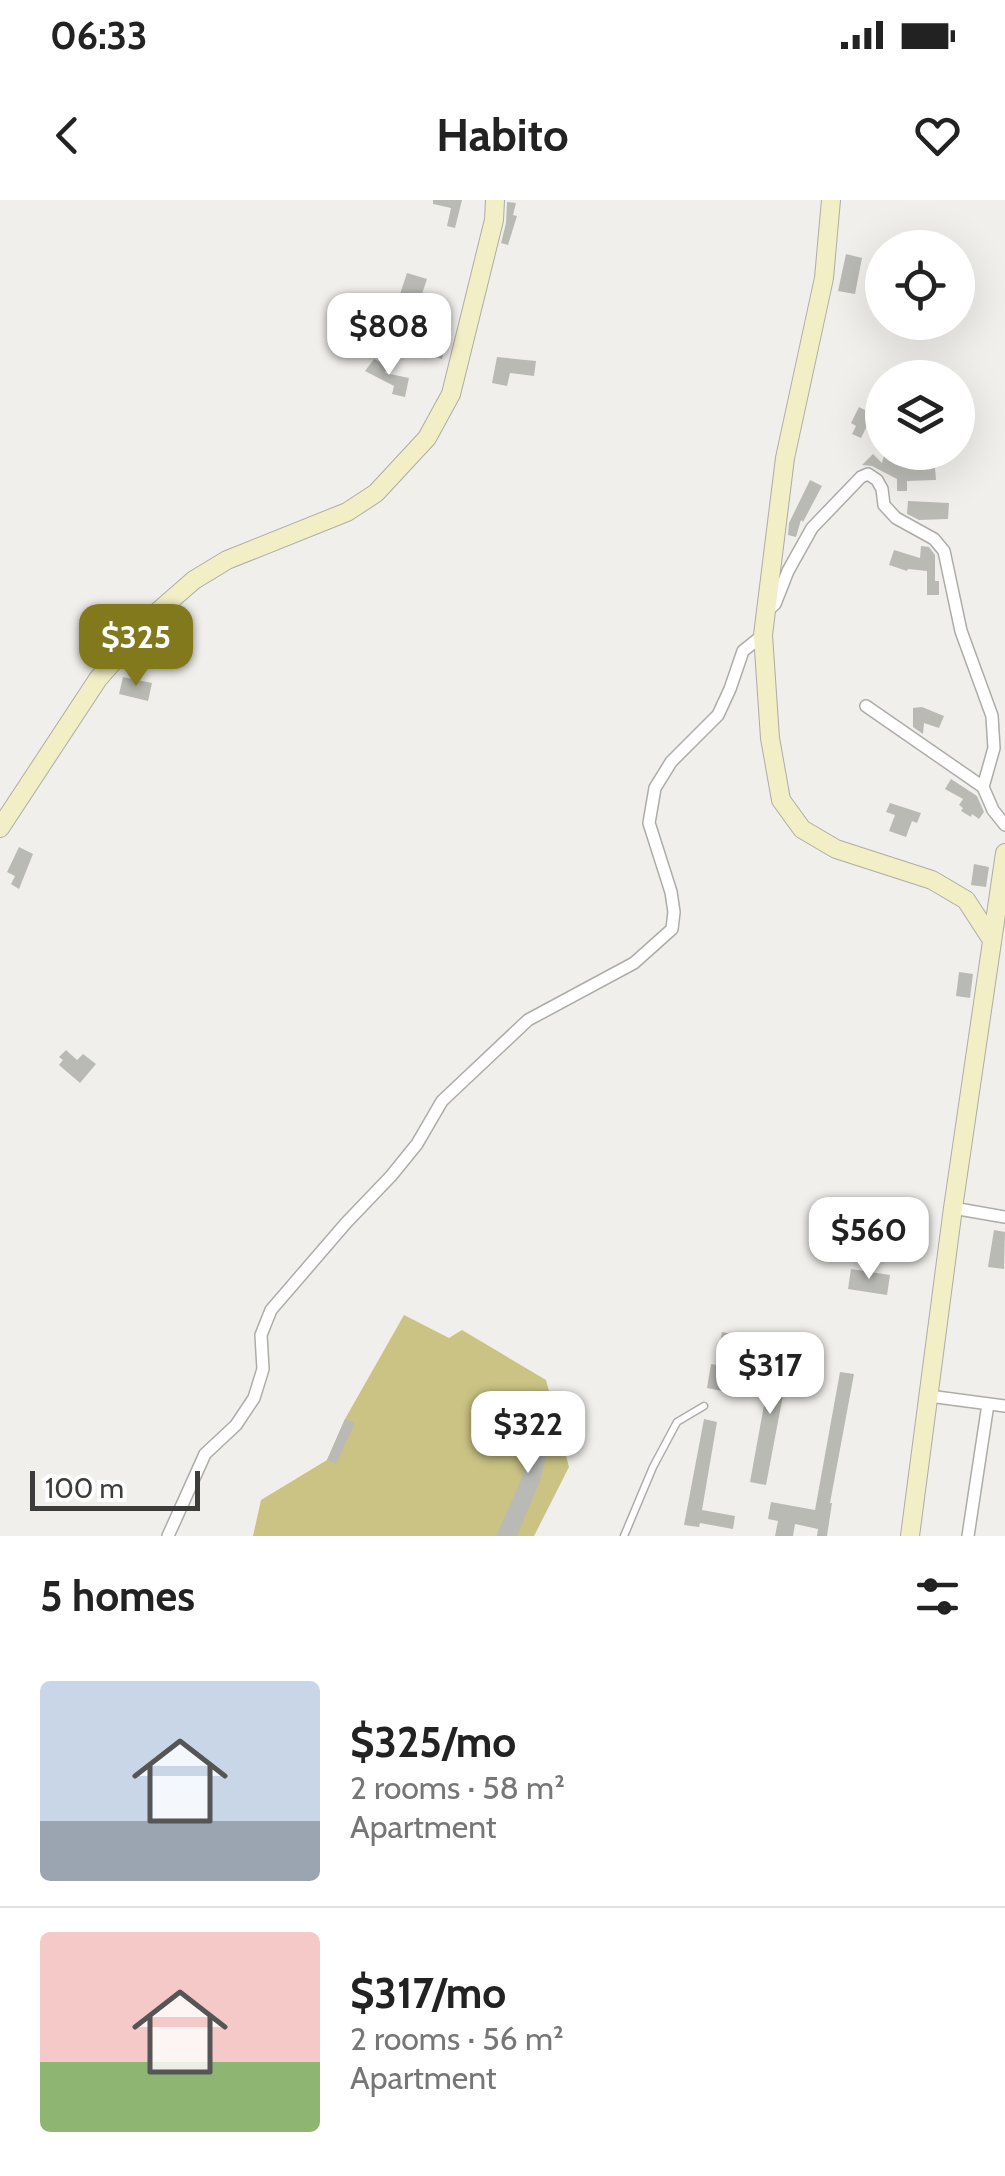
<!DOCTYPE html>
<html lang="en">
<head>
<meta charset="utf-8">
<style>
	:root { --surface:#fff; --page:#f2f2f2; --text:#222; --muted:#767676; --line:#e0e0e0; --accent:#82781c }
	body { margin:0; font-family:Cabin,sans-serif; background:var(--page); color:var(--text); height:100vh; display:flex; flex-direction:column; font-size:38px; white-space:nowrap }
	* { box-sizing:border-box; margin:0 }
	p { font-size:32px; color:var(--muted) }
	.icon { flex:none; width:55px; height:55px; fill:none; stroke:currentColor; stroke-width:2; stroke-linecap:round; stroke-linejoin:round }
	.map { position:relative; height:1336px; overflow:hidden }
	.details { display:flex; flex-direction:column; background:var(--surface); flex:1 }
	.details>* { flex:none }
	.buttons { position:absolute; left:865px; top:30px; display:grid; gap:20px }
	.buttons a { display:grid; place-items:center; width:110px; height:110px; border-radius:50%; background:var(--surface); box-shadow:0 10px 40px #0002; font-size:50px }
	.scale { position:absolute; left:30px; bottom:25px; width:170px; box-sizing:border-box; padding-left:10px; border:5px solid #3c3c3a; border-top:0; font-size:28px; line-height:35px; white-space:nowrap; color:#3c3c3a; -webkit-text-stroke:8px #fff; paint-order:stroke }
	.price { position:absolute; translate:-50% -85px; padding:0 22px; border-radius:20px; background:#fff; color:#222; font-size:32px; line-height:65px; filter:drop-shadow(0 2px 5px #0008) }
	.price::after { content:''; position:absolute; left:50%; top:60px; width:30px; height:22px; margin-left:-15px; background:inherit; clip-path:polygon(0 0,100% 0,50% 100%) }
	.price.on { background:var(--accent); color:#fff }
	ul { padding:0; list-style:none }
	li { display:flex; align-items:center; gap:30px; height:250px; padding:0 40px }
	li+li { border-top:2px solid var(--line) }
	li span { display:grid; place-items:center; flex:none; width:280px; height:200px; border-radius:10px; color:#555 }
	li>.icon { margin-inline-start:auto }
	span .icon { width:120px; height:120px; fill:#fffc; stroke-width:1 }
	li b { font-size:42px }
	h2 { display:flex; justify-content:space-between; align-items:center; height:120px; padding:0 40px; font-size:42px }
	.status { display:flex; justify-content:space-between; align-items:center; height:70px; padding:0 50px; background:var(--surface); direction:ltr }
	.status svg { height:28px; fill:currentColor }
	header { display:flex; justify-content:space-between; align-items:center; height:130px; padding:0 40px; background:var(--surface); font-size:45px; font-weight:700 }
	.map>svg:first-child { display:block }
</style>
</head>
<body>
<div class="status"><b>06:33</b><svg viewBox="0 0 49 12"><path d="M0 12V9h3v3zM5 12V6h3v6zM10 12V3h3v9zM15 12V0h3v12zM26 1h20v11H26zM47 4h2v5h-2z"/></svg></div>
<header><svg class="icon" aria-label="back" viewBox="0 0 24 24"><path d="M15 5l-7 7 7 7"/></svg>Habito<svg class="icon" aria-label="heart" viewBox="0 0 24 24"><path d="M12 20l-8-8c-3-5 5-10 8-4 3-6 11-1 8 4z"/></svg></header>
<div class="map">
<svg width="1005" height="1336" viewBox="0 0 1005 1336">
	<rect width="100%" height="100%" fill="#f0efeb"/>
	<path fill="#cac384" d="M404,1115L449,1138L462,1130L546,1180L569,1267L534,1336H253L261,1300L327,1260L345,1219Z"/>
	<path fill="#babab5" d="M433,0H462L455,28L447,26L451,8L433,4Z
		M507,2L516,3L513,15L517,16L508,45L501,43L506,23Z
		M846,54L862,58L855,94L838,91Z
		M407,73L427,79L419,103L399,97Z
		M431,134L447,139L442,159L424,153Z
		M497,157L536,161L534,176L510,173L507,186L492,183Z
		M374,159L388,166L385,173L409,178L405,197L392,194L394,186L365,171Z
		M859,207L873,214L861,238L852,234L856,226L851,223Z
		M885,252L906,257V252H923V269L935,268L936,280L907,281V291H897V279L872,266L862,265L873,254L882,263Z
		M810,280L822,286L803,322L801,320L796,337L788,335L789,323Z
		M908,301L949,303L948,319L919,320L907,314Z
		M921,346L929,347L935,355V381H939V395H927V371L908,369L907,371L889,365L894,350L920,358Z
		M123,477L152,483L148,501L119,494Z
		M922,507L944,516L939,528L924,523L923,534L913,527V508Z
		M951,579L977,596L984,612L979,619L972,614L971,617L961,611L963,608L959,605L963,599L945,589Z
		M890,603L921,613L917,623L912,621L906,637L889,631L895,615L886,612Z
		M19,647L33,654L19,689L11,684L15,676L7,672Z
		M974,664L989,667L986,687L971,685Z
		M959,772L973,774L970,798L956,796Z
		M66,850L77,860L83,854L96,864L80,883L59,865L63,860L59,857Z
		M994,1030L1005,1032L1004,1069L988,1067Z
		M851,1069L890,1075L887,1095L848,1089Z
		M722,1132L732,1134L722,1191L707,1188L711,1164L716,1165Z
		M774,1150L791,1153L766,1285L750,1282Z
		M840,1172L854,1174L830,1303H832L827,1336H817L818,1329L795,1324L793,1336H775L778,1321L768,1319L771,1302L815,1310Z
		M542,1206L547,1232L546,1257L540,1281L517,1336H496L521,1280L528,1257L530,1230L528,1211Z
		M345,1219L355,1223L336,1264L327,1260Z
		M704,1219L717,1222L702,1310L735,1316L733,1329L700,1323L699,1327L684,1325Z"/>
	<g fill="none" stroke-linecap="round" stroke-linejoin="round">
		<defs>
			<path id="lane" d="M624,1336L653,1267L677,1222L704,1206"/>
			<path id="street" d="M768,410L775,404L788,371L812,328L861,277L868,274L877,280L882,289L884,305L896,318L934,339L944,351L961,431L992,516L994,548L983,587L993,610L1005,625
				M866,506L983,587
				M953,1008L1005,1017
				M929,1196L1005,1206
				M168,1336L205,1254L236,1225L254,1198L263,1169L261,1135L271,1110L346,1023L391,976L417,944L442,901L528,820L634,763L672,729L674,712L671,692L649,623L655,588L671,562L718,515L730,489L743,451L763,435
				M968,1336L988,1204"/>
			<path id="secondary" d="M831,0L824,78L785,258L763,435L770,538L781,600L802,629L836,649L932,680L966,700L992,740
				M0,628L98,479L155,414L194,380L227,360L347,312L376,293L427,238L451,194L494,20L495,0
				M910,1336L953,1008L1005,653"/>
		</defs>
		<use href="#lane" stroke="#adaca8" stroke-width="9"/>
		<use href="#street" stroke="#adaca8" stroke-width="14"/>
		<use href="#secondary" stroke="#adaca8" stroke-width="20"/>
		<use href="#lane" stroke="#fff" stroke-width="6"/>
		<use href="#street" stroke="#fff" stroke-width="11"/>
		<use href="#secondary" stroke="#f2eec6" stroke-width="18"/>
	</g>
</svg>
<div class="buttons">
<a><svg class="icon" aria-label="locate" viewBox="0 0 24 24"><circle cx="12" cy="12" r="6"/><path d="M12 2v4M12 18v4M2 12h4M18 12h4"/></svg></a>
<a><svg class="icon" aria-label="layers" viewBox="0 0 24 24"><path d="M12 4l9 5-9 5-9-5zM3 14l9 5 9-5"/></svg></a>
</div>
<div class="scale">100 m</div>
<b class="price" style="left:389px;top:178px">$808</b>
<b class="price on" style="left:136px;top:489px">$325</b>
<b class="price" style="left:869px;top:1082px">$560</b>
<b class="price" style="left:770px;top:1217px">$317</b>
<b class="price" style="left:528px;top:1276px">$322</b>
</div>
<section class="details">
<h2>5 homes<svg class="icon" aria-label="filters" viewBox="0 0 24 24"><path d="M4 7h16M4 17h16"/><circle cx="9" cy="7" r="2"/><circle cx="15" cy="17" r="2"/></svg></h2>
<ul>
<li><span style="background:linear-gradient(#c9d6e8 70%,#9aa5b1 0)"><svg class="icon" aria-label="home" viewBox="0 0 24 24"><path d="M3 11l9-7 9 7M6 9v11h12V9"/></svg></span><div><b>$325/mo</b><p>2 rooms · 58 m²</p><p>Apartment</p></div></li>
<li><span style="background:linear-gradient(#f6c9c9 65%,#8fb573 0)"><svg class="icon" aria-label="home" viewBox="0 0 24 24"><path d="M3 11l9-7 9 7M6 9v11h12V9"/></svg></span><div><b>$317/mo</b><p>2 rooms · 56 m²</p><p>Apartment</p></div></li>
</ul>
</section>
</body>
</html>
